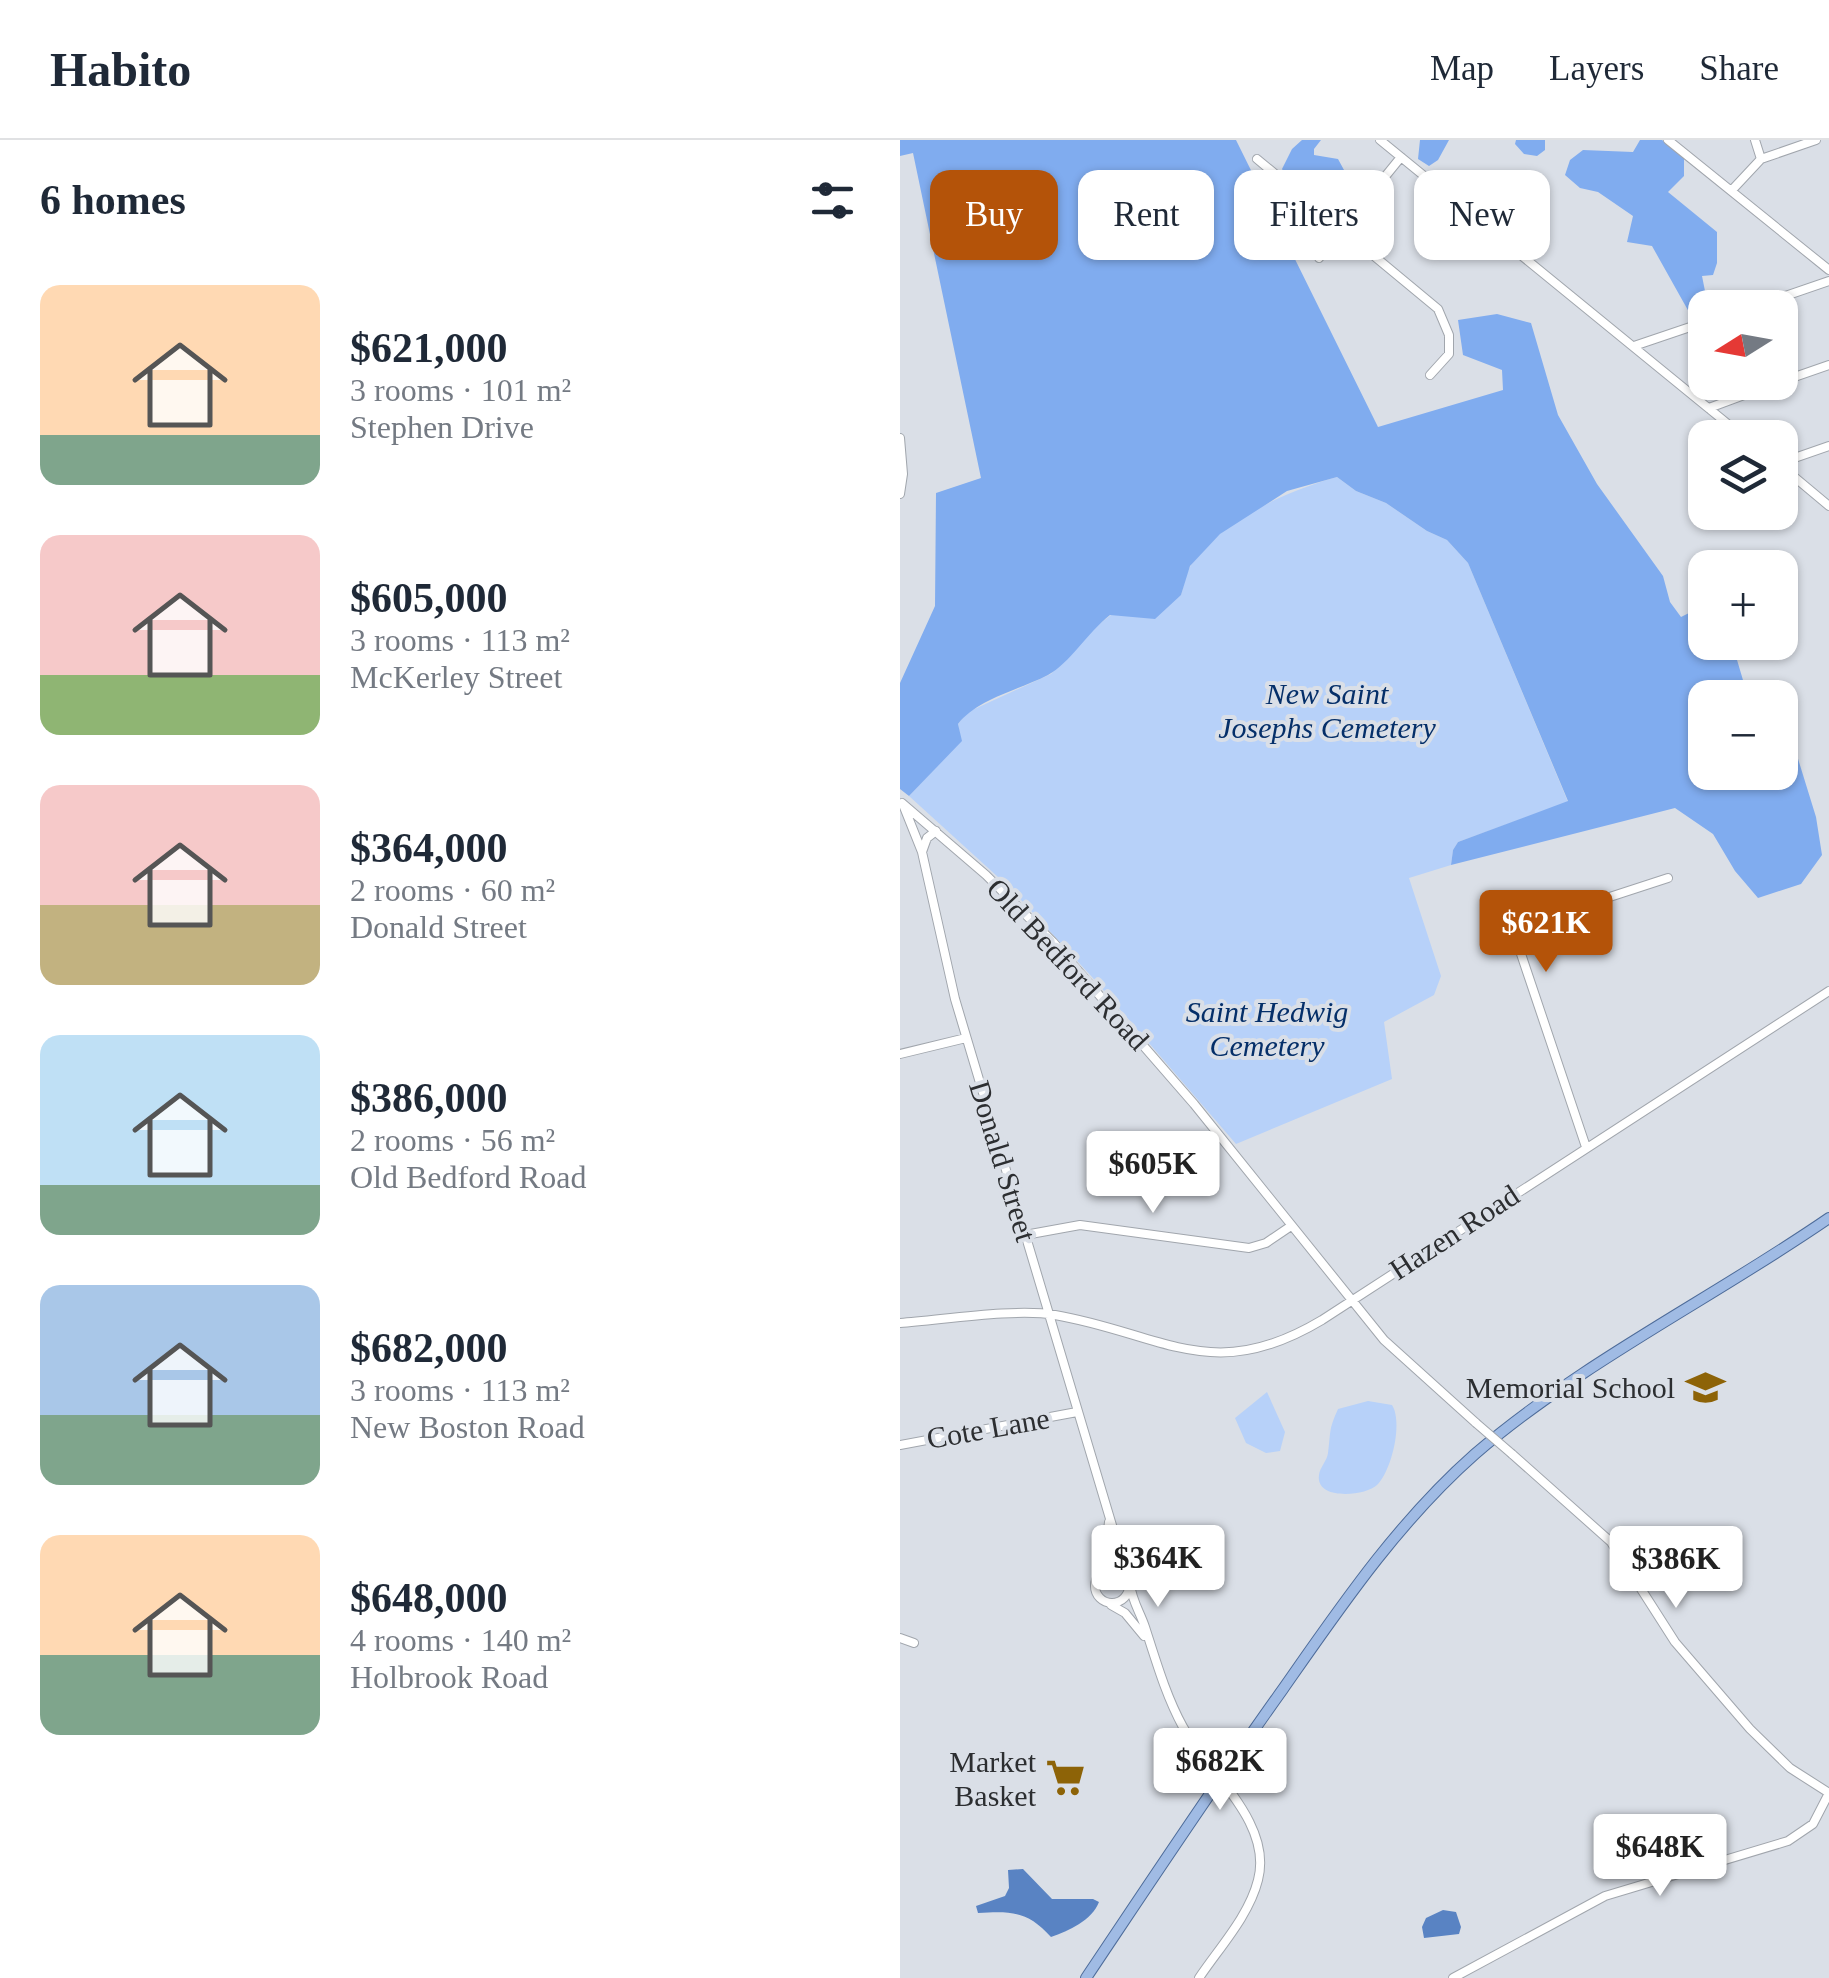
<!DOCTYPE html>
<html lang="en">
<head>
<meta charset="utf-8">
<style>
	:root { --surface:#fff; --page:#f2f2f3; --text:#1f2937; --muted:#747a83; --line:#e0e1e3; --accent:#b45309 }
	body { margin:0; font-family:Georgia,serif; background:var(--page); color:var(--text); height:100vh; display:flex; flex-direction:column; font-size:38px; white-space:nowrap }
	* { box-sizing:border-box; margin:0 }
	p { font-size:32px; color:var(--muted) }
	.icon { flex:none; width:55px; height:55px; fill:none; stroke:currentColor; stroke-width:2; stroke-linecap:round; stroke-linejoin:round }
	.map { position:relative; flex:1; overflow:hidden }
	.panel { display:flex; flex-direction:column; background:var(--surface); width:900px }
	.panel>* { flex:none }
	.guide { position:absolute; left:30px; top:30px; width:748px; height:90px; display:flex; gap:20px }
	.needle { width:65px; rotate:259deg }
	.fabs { position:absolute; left:788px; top:150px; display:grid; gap:20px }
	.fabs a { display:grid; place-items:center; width:110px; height:110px; border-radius:20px; background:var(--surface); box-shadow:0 2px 8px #0004; font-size:50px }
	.price { position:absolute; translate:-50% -85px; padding:0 22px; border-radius:10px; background:#fff; color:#222; font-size:32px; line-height:65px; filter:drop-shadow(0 2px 5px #0008) }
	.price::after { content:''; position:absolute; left:50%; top:60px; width:30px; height:22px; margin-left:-15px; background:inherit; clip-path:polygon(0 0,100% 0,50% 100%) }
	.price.selected { background:var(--accent); color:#fff }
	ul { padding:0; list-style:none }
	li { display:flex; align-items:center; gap:30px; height:250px; padding:0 40px }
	li span { display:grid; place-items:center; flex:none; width:280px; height:200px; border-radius:20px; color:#555 }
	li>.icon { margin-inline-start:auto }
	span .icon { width:120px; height:120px; fill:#fffc; stroke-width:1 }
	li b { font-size:42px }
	h2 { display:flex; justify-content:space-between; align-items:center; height:120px; padding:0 40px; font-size:42px }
	.chip { padding:0 35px; border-radius:20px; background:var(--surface); box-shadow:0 2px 8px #0004; font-size:35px; line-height:90px }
	.chip.selected { background:var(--accent); color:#fff }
	header { display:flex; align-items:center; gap:60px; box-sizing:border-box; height:140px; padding:0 50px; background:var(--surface); border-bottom:2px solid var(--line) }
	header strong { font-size:48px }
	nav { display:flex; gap:55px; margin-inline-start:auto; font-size:35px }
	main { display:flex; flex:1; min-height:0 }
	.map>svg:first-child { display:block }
</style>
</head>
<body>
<header>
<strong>Habito</strong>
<nav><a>Map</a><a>Layers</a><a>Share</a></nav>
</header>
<main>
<section class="panel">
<h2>6 homes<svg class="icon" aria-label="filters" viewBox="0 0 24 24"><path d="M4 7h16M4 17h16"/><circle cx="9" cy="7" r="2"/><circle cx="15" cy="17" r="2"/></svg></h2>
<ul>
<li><span style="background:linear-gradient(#ffd9b3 75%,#7fa58c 0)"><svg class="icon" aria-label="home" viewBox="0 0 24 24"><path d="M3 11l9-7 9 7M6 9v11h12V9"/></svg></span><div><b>$621,000</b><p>3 rooms · 101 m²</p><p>Stephen Drive</p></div></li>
<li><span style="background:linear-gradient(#f6c9c9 70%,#8fb573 0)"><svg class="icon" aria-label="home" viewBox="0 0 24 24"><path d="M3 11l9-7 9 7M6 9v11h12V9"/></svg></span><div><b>$605,000</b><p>3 rooms · 113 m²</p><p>McKerley Street</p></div></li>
<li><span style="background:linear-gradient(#f6c9c9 60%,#c2b280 0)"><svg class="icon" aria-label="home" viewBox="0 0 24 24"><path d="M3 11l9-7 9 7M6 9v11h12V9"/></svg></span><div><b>$364,000</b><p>2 rooms · 60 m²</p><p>Donald Street</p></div></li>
<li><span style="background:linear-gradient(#bfe0f5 75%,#7fa58c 0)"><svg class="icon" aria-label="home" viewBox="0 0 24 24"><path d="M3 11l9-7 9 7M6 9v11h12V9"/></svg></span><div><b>$386,000</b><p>2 rooms · 56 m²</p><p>Old Bedford Road</p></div></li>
<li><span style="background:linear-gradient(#a9c7e8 65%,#7fa58c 0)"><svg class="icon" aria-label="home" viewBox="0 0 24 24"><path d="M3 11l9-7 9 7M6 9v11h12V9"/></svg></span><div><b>$682,000</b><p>3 rooms · 113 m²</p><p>New Boston Road</p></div></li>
<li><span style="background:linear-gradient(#ffd9b3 60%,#7fa58c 0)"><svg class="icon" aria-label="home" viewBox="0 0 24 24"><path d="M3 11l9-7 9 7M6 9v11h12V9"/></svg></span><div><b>$648,000</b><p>4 rooms · 140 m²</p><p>Holbrook Road</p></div></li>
</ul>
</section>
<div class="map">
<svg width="929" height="1838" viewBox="0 0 929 1838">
	<rect width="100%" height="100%" fill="#dadfe7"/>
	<path fill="#b7d1f9" d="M437,337L456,351L486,363L527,391L547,400L568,423L668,662L558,702L553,710L551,725L509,738L541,836L534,855L484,882L492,939L336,1004L192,837L109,747L9,656L61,601L58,584L68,572L151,534L190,491L211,475L281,455C284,445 286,433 291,425C321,380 387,351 437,337Z
		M367,1252L385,1292L380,1311L366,1313L346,1303L335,1278Z
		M468,1261L492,1265C503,1282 492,1330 477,1345C466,1356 415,1361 419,1335C420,1327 427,1321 428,1313C431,1292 428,1291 438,1269Z"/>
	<path fill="#80acef" d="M0,0H336L478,287L603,250L602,230L563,215L558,180L597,174L631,183L658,275L697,344L763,436L770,462L781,477L805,465V502L832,503L848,557L805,558V632H880V602L895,609L916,677L922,715L901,744L858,758L835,731L813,694L775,668L551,725L553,710L558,702L668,661L568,423L547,400L527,391L486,363L456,351L437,337L387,351L320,394L290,426L281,455L255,479L210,475C187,493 170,523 148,535C119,550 78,558 58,584L62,601L9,656L0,649V543L35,466L36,353L81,338L13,13L0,16Z
		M402,0H421L414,9V15L438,19L444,30L400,48L390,43L382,29L392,9Z
		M520,0H549L538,20L529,26L518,19Z
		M616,0H645V10L637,16L624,14L615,4Z
		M740,0H762L784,18V36L768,52L817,92V123L813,135L802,136L805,151L817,164L831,159L834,167L805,168V178L794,181L752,106L727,102L733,76L698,52L680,48L665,35L670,20L683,10L733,12Z"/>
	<path fill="#5983c3" d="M123,1729L152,1759H193L199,1762C192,1780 169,1791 151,1797C128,1771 111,1771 78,1773L76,1766L105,1756L109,1748L108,1730Z
		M543,1770L556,1772L561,1787L559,1794L524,1798L522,1787L526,1778Z"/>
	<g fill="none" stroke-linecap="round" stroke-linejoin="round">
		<defs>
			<path id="minor" d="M480,0L845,298
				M768,0L929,130
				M855,0L861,19
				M357,19L538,169L549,195V214L530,235
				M832,50L861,19L916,0
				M419,118L501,17
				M850,168L929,141
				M734,206L805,182
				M880,242L929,225
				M809,268L879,242
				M0,298L3,334L0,354
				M880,323L929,306
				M880,325L929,366
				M2,663L86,735L153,802L294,964L484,1200L576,1283
				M4,667L22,712L55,859L228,1439
				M22,712L27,698L36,691
				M0,914L66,898
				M686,1007L617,802L628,786L636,781L768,738
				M125,1095L180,1085L349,1108L366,1103L391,1086
				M0,1183C43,1180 115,1168 155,1175C264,1194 312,1246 422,1180L929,851
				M0,1305L177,1272
				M612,1314L711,1402L775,1502L850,1589L890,1628L929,1653
				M195 1446a17 17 0 1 1 34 0a17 17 0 1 1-34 0Z
				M203,1431L209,1382
				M230,1444C232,1461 240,1472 245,1487C256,1521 266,1556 283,1587C309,1633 373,1683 358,1740C349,1776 319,1808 299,1838
				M211,1465L225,1473L244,1496
				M0,1498L14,1503
				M553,1838L705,1756L888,1701L913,1684L929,1653"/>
			<path id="major" d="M186,1838C251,1741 315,1644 383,1549C441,1466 498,1382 575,1314C682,1222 813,1158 929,1078"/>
		</defs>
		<use href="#minor" stroke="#a1a6ad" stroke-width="10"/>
		<use href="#major" stroke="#4e6c9a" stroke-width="12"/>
		<use href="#minor" stroke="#fff" stroke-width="8"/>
		<use href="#major" stroke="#a0bbe4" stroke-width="10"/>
		<defs>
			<path id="minor-bridge" d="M576,1283L612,1314"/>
		</defs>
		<use href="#minor-bridge" stroke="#a1a6ad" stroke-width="10" stroke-linecap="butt"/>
		<use href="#minor-bridge" stroke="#fff" stroke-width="8"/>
	</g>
	<defs>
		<symbol id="school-bare" viewBox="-9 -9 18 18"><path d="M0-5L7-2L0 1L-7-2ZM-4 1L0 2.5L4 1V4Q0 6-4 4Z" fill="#8d6307" stroke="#dadfe7" stroke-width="2.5" paint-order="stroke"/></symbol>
		<symbol id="supermarket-bare" viewBox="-9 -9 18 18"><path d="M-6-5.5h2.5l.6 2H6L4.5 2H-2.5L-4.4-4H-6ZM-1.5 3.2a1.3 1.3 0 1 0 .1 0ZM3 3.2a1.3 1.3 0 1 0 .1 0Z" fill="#8d6307" stroke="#dadfe7" stroke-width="2.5" paint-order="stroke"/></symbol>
	</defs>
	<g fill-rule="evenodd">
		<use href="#school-bare" x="778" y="1220" width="55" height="55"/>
		<use href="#supermarket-bare" x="138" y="1610" width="55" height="55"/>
	</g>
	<g text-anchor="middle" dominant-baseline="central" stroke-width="8" stroke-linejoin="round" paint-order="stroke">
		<g font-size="30" font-style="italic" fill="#052f69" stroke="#dadfe7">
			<text x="427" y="553">New Saint<tspan x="427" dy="34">Josephs Cemetery</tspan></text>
			<text x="367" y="871">Saint Hedwig<tspan x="367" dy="34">Cemetery</tspan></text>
		</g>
		<g font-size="30" fill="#2c2e31" stroke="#dadfe7">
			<text transform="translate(168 824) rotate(47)">Old Bedford Road</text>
			<text transform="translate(103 1021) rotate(73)">Donald Street</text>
			<text transform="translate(554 1092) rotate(-33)">Hazen Road</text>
			<text transform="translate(88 1288) rotate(-10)">Cote Lane</text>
		</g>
		<g font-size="30" fill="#2c2e31" stroke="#dadfe7" text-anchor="end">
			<text x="775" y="1247">Memorial School</text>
			<text x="136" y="1621">Market<tspan x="136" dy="34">Basket</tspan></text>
		</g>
	</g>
</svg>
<div class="fabs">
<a><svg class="needle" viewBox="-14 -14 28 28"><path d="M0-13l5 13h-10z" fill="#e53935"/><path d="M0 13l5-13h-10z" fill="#747a83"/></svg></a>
<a><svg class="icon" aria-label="layers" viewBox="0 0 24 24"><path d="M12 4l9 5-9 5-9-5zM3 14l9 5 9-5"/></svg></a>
<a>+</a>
<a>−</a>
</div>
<b class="price selected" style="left:646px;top:835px">$621K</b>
<b class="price" style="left:253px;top:1076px">$605K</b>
<b class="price" style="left:258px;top:1470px">$364K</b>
<b class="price" style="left:776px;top:1471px">$386K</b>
<b class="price" style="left:320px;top:1673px">$682K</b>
<b class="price" style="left:760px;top:1759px">$648K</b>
<div class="guide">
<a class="chip selected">Buy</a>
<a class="chip">Rent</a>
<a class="chip">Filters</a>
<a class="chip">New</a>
</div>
</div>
</main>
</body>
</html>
